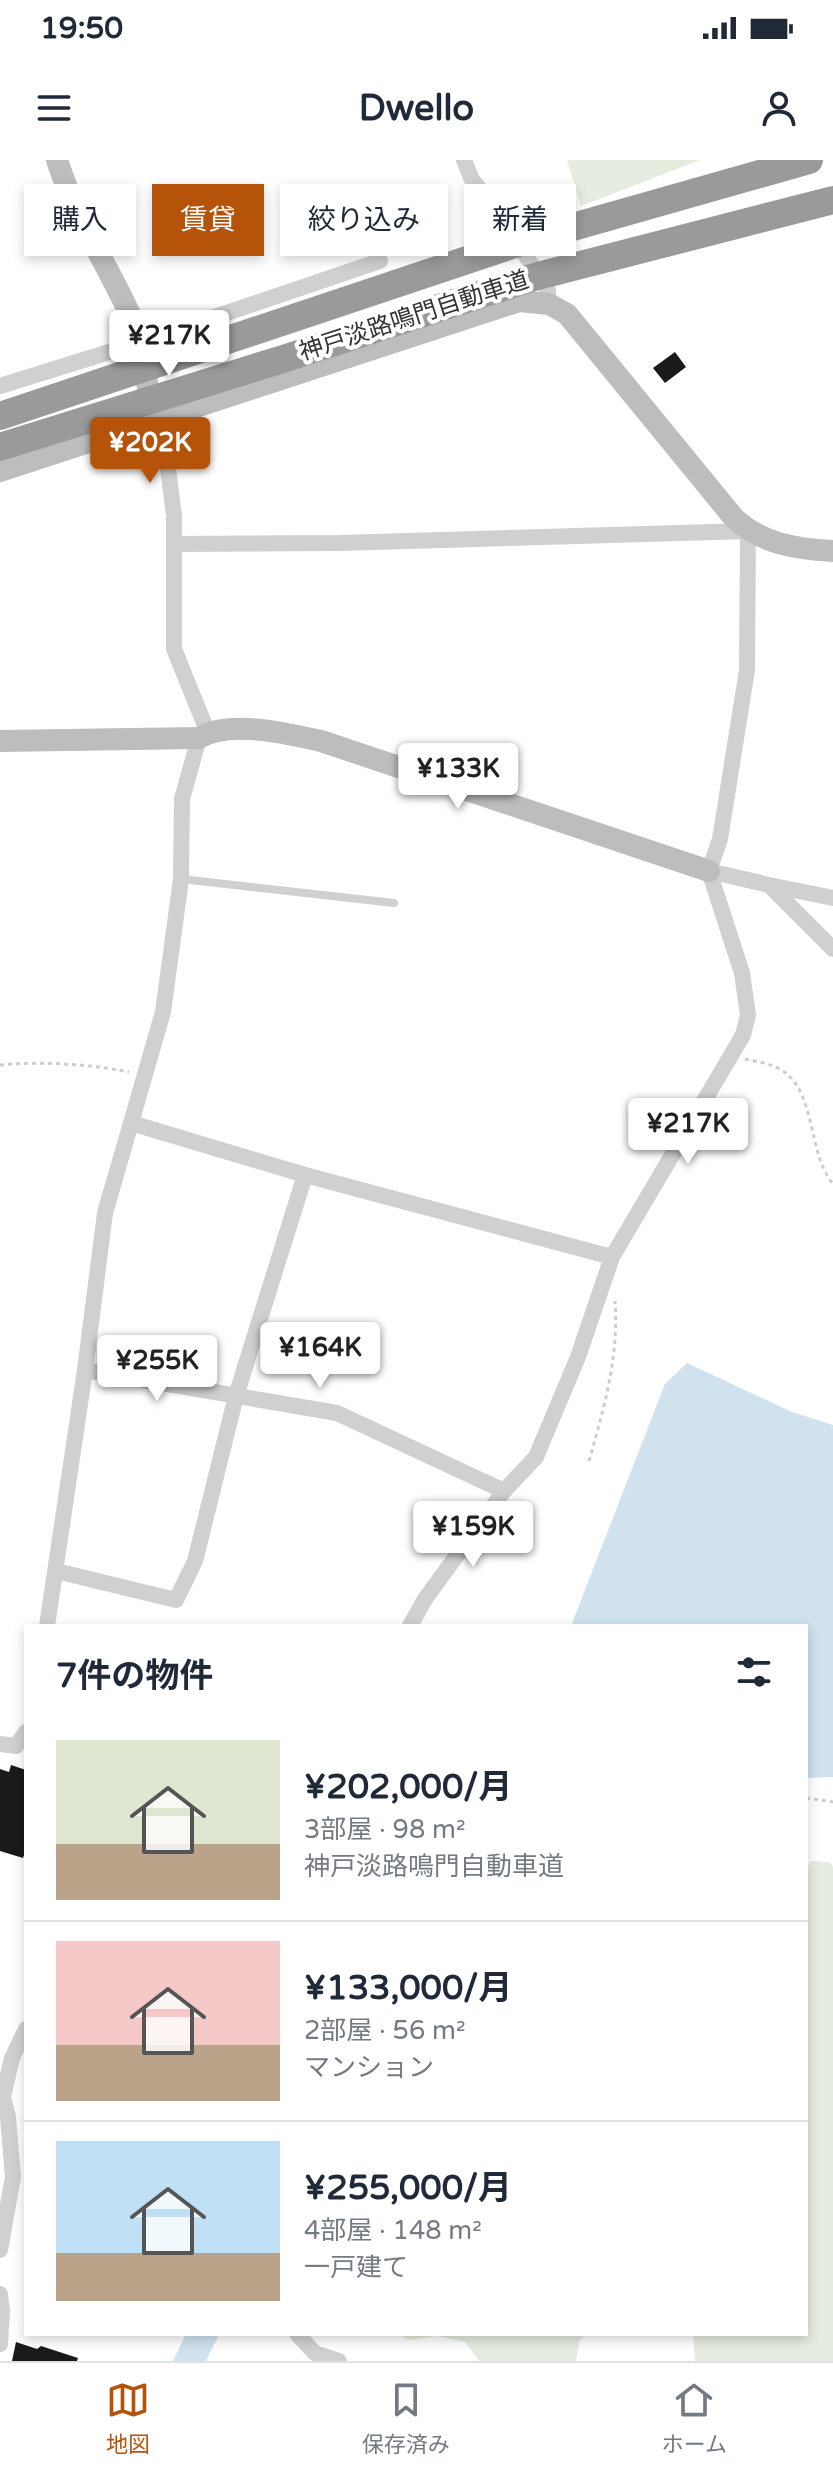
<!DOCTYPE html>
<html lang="ja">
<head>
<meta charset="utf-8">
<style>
	:root { --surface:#fff; --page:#f2f2f3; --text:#1f2937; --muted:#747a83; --line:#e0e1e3; --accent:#b45309 }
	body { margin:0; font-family:"Varela Round","Noto Sans JP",sans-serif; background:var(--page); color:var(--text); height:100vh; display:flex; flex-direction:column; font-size:30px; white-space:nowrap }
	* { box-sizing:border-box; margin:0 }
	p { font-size:26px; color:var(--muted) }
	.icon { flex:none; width:44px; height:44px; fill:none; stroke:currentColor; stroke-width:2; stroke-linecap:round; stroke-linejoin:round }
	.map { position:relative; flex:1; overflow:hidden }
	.details { position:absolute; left:24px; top:1464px; width:784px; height:712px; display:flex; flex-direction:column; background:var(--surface); border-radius:0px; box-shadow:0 4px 12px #0003 }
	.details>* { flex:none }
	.guide { position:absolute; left:24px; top:24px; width:786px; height:72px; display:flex; gap:16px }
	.price { position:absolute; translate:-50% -68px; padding:0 18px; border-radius:8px; background:#fff; color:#222; font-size:26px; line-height:52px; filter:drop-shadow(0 2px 4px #0008) }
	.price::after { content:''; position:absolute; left:50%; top:48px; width:24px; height:18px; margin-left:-12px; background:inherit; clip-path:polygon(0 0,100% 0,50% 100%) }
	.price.current { background:var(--accent); color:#fff }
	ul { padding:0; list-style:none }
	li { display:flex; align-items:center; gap:24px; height:200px; padding:0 32px }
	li+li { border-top:2px solid var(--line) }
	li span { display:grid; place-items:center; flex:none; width:224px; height:160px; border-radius:0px; color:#555 }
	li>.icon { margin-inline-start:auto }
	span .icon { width:96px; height:96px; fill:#fffc; stroke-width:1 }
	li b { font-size:34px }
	h2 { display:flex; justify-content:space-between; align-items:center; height:96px; padding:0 32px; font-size:34px }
	.chip { padding:0 28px; border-radius:0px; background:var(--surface); box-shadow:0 4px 12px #0003; font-size:28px; line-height:72px }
	.chip.current { background:var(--accent); color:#fff }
	.status { display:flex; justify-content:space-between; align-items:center; height:56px; padding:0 40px; background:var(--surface); direction:ltr }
	.status svg { height:22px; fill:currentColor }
	header { display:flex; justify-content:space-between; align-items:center; height:104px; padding:0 32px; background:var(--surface); font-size:36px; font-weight:800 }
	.menu { display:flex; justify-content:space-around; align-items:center; height:112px; border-top:2px solid var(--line); background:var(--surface); font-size:22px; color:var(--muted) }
	.menu a { display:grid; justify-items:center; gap:4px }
	.menu .current { color:var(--accent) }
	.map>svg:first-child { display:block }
</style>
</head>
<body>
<div class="status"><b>19:50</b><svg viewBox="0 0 49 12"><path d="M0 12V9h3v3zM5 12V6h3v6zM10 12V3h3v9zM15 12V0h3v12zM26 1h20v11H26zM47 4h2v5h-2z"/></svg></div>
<header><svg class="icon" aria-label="menu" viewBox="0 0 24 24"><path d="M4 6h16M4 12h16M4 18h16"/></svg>Dwello<svg class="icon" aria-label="person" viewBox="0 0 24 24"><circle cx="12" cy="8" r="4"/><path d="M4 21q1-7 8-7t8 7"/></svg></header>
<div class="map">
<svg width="833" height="2201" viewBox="0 0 833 2201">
	<rect width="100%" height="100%" fill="#fff"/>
	<path fill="#e6ecdf" d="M567,0H700L581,46Z
		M812,1701L830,1702L833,1707V2201H695L693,2174H806V1709Z
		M397,2174H587L580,2180L576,2201H479L465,2182L437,2176L409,2180Z"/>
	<path fill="#cfe2ee" d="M687,1203L792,1252L833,1265V1617L806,1618V1466H571L665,1224Z
		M186,2174H219L206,2201H173Z"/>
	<path fill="#1a1a1a" d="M675,192L686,207L665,223L653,208Z
		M11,1605L26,1610V1689L23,1698L0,1691V1609L9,1612Z
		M16,2182L37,2189L41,2186L78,2198L77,2201H12Z"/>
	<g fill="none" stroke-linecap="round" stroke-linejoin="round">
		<path stroke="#cdcdcd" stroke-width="3" stroke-dasharray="4 4" stroke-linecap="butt" d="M745,899C758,902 776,904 787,914C816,939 808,993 833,1024
			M0,905C42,901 88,904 129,912
			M589,1301C604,1248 619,1197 615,1141
			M806,1638L833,1642"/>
		<path stroke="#d0d0d0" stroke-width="8" d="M181,719L394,743"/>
		<path stroke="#d0d0d0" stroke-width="16" d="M464,0L472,20L490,41L548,130L549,144
			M0,226L138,183L380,101
			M154,261L166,292L174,356V489L208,573
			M174,384L339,383L748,371L747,510L720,679L709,711L742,813L748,855L743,875L612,1097L578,1197L536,1297L504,1331L425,1439L410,1466
			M709,711L769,725L833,789
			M769,725L833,738
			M131,963L305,1015L612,1097
			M85,1210L337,1253L504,1331
			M56,1411L176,1440L195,1401L236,1236L305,1015
			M47,1466L85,1210L105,1053L163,852L181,719L182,639L199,578
			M0,1584L16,1586L26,1572
			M0,2090L13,2017L8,1957L3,1937L12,1898L26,1869
			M0,2134L2,2152L0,2184
			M297,2174L315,2193L339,2201"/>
		<path stroke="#bdbdbd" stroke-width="22" d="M57,0C74,54 102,96 126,146C142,179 146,220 153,256
			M0,311L519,141L549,144L567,154L734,358C762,384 796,389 833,391
			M0,581L199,578C229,559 289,574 321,581L709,711"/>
		<path stroke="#9a9a9a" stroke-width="28" d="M0,256L527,80L809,0
			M0,287L283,199L534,117L833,40"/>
	</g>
	<g text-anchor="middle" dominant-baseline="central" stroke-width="8" stroke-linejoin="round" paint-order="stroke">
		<g font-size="24" fill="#333" stroke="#fff">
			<text transform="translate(414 156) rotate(-18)">神戸淡路鳴門自動車道</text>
		</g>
	</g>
</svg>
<b class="price" style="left:169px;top:218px">¥217K</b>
<b class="price current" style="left:150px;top:325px">¥202K</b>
<b class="price" style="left:458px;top:651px">¥133K</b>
<b class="price" style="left:688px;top:1006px">¥217K</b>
<b class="price" style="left:320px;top:1230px">¥164K</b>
<b class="price" style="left:157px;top:1243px">¥255K</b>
<b class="price" style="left:473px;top:1409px">¥159K</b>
<div class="guide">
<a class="chip">購入</a>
<a class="chip current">賃貸</a>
<a class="chip">絞り込み</a>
<a class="chip">新着</a>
</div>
<section class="details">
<h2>7件の物件<svg class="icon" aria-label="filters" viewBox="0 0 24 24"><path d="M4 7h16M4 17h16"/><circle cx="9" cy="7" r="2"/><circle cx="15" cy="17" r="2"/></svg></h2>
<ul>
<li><span style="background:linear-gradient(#dfe7d0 65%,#b9a48a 0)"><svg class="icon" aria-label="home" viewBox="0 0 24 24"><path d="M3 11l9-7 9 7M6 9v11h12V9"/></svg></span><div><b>¥202,000/月</b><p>3部屋 · 98 m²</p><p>神戸淡路鳴門自動車道</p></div></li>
<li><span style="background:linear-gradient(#f6c9c9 65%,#b9a48a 0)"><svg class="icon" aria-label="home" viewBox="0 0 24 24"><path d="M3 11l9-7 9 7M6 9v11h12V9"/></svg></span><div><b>¥133,000/月</b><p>2部屋 · 56 m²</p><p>マンション</p></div></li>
<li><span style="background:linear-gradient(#bfe0f5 70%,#b9a48a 0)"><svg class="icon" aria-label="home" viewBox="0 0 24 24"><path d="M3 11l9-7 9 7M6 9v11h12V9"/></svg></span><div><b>¥255,000/月</b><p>4部屋 · 148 m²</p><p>一戸建て</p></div></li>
</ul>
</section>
</div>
<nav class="menu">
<a class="current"><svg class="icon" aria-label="map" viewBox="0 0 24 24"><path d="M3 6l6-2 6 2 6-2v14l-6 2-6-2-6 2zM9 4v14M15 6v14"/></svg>地図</a>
<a><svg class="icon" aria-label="saved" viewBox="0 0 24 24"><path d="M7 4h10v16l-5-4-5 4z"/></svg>保存済み</a>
<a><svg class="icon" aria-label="home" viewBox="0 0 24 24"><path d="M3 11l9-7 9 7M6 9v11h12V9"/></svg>ホーム</a>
</nav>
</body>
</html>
